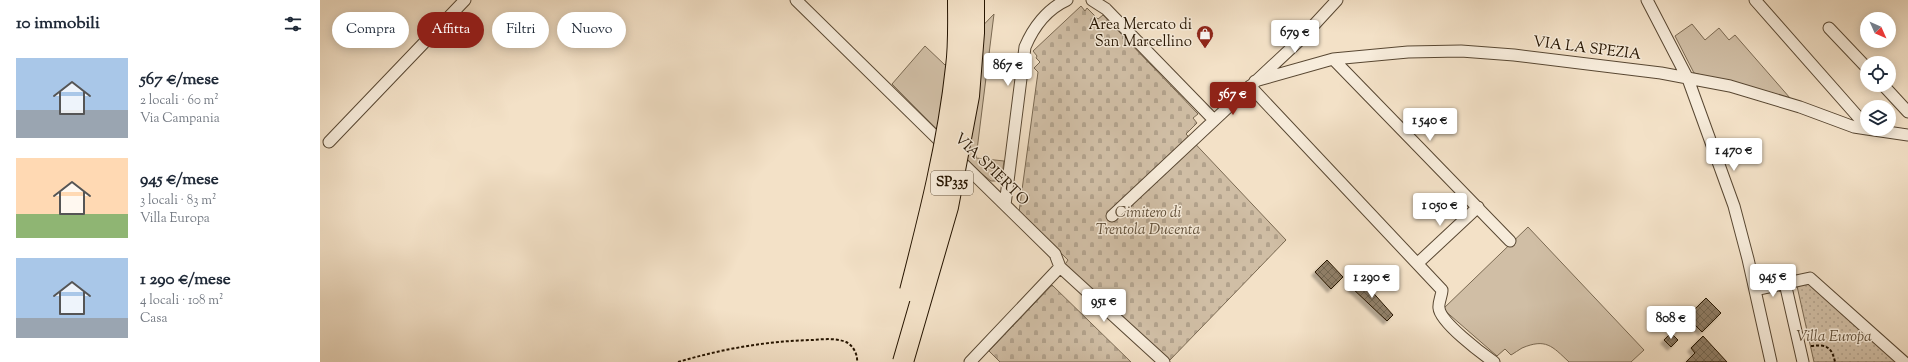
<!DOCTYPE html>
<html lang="it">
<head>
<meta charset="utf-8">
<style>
	:root { --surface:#fff; --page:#f2f2f3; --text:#1f2937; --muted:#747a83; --accent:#8f2418 }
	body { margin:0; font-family:"Sorts Mill Goudy",serif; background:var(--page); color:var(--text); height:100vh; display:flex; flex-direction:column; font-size:15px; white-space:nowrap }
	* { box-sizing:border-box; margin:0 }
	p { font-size:13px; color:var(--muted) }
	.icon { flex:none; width:22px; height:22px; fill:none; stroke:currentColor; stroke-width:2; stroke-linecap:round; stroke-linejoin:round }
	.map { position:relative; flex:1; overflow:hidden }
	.panel { display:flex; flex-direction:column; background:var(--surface); width:320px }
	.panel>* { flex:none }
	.top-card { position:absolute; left:12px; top:12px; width:380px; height:36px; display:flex; gap:8px }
	.needle { width:26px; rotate:135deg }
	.controls { position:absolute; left:1540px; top:12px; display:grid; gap:8px }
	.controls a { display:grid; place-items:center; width:36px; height:36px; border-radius:50%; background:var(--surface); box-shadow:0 2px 10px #0003; font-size:20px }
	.price { position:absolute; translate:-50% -34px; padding:0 9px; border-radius:4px; background:#fff; color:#222; font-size:13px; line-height:26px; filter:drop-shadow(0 1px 2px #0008) }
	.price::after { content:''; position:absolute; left:50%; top:24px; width:12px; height:9px; margin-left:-6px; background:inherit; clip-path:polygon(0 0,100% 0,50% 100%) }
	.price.active { background:var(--accent); color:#fff }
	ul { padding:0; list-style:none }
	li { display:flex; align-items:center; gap:12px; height:100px; padding:0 16px }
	li span { display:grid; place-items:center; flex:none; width:112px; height:80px; border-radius:0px; color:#555 }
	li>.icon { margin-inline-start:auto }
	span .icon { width:48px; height:48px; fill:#fffc; stroke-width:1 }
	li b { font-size:17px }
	h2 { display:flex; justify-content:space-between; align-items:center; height:48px; padding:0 16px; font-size:17px }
	.pill { padding:0 14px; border-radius:18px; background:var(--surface); box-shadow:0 2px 10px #0003; font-size:14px; line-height:36px }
	.pill.active { background:var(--accent); color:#fff }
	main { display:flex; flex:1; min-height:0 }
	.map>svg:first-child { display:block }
</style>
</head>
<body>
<main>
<section class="panel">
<h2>10 immobili<svg class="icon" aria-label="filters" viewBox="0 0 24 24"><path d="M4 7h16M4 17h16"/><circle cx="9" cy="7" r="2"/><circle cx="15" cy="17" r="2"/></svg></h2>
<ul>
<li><span style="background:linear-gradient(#a9c7e8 65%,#9aa5b1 0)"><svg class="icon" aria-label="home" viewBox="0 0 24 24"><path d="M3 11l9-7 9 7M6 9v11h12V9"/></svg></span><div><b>567 €/mese</b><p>2 locali · 60 m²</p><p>Via Campania</p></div></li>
<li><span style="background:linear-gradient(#ffd9b3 70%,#8fb573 0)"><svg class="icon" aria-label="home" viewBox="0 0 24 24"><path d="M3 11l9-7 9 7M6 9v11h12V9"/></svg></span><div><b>945 €/mese</b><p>3 locali · 83 m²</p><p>Villa Europa</p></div></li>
<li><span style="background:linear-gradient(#a9c7e8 75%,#9aa5b1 0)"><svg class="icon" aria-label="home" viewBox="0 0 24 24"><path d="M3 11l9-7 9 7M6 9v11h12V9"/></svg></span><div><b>1 290 €/mese</b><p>4 locali · 108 m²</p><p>Casa</p></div></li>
</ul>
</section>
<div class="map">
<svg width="1588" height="362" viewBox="0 0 1588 362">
	<defs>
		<pattern id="cemetery-stones" width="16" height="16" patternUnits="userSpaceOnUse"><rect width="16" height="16" fill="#d0bea5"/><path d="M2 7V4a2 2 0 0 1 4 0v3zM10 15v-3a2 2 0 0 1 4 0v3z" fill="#b2a28c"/></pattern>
		<pattern id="park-dots" width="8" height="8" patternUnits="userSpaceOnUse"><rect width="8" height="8" fill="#d0bea5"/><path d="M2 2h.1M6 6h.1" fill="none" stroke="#b2a28c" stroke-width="1.8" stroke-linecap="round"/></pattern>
		<pattern id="building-cross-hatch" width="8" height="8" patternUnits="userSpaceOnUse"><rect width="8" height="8" fill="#907f67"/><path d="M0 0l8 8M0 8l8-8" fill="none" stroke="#756752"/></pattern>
		<filter id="shadow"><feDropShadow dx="-3.5" dy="3.5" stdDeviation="1" flood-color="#0004"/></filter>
	</defs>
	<rect width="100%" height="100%" fill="#f3e1c7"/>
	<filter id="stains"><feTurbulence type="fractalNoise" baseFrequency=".005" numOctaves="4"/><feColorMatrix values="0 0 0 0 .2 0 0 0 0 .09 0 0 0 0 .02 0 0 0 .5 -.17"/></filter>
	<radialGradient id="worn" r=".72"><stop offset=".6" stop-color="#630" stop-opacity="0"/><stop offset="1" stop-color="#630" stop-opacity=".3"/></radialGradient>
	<path fill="#d0bea5" stroke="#7a6952" d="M674,14L656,158L684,161L682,175L676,181H671L657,170L572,84L605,46L625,65Z
		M1372,24L1385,40L1399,28L1409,40L1415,35L1470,98L1374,73L1355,36Z
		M1208,227L1324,350L1311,362H1249C1232,346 1226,338 1202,348C1198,350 1195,353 1191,355L1185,349L1177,356L1123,309Z"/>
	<path fill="url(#cemetery-stones)" stroke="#7a6952" d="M761,6L765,11L767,8L778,19L783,15L878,114L873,118L877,123L866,134L966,240L849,361L744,266L748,260L699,212L718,72L714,68L720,62L716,58L717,56L713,51Z
		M732,285L811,362H680L669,351Z"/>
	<path fill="url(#park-dots)" stroke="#7a6952" d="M1490,283L1578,362H1494L1477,286Z"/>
	<path fill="url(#building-cross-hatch)" stroke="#251400" filter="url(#shadow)" d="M1007,260L1023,277L1011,289L995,272Z
		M1040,278L1073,315L1067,321L1031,287Z
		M1386,298L1401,313L1382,332L1367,317Z
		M1351,333L1358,340L1351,347L1344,340Z
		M1383,336L1407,362H1366L1375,353L1371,348Z"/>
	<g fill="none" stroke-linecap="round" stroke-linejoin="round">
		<defs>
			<path id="street" d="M476,0L735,254L740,267L844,362
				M772,0L786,9L893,119
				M1327,0L1368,79L1414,206L1428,259L1451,362
				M1435,0L1547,127
				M1509,28L1547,68
				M1013,59L1190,241
				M935,81L1013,59L1088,52L1141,51L1194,55L1341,73L1410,86L1480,107L1534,127L1547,129
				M1563,85L1588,112
				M930,86L1122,290C1122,295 1118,303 1119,308C1120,322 1161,353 1174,362
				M1547,129L1588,135
				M9,142L145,0
				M685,205L705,47C713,28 727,9 747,0
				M792,216L981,39L1017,0
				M1098,263L1158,207
				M1465,283L1483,362
				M1435,290L1490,278L1584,362
				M650,362L740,267"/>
		</defs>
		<use href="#street" stroke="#584732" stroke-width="13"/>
		<path stroke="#251400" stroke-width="2" stroke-dasharray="3 2" stroke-linecap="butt" d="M1491,346C1506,344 1512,347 1515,362
			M358,362C402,349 446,341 493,340C504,339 516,338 526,342C533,345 538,355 537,362"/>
		<use href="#street" stroke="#f7ecdb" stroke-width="11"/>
		<defs>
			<path id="highway-bridge" d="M590,291C609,217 628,143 636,67C639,45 638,22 638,0
				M583,362L628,207L649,96L654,33V0"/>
		</defs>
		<use href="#highway-bridge" stroke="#251400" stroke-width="22" stroke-linecap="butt"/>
		<use href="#highway-bridge" stroke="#f3e1c7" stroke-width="20"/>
	</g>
	<defs>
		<symbol id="shop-pin" viewBox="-11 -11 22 30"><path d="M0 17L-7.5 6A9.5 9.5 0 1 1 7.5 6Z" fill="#8f2418" stroke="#f7ecdb"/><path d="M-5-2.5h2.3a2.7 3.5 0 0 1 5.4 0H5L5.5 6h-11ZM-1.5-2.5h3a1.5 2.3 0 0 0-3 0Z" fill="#fff"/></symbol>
	</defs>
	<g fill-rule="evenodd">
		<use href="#shop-pin" x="875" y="24" width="20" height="27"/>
	</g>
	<g text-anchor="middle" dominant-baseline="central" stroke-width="3" stroke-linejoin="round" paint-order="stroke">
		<rect fill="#f7ecdb" stroke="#645542" stroke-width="1" x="611" y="171" width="42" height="24" rx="3"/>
		<g font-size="14" font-weight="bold" fill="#251400">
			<text x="632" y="183">SP335</text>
		</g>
		<g font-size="15" fill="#251400" stroke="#f7ecdb" text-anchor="end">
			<text x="872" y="25">Area Mercato di<tspan x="872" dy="17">San Marcellino</tspan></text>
		</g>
		<g font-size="15" fill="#251400" stroke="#f7ecdb">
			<text transform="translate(1267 49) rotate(7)">VIA LA SPEZIA</text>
			<text transform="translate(671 170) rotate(44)">VIA SPIERTO</text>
		</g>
		<g font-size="15" font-style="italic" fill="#61503a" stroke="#f7ecdb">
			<text x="828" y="213">Cimitero di<tspan x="828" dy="17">Trentola Ducenta</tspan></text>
			<text x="1514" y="337">Villa Europa</text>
		</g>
	</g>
	<rect width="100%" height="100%" filter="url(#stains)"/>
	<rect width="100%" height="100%" fill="url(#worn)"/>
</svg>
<div class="controls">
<a><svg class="needle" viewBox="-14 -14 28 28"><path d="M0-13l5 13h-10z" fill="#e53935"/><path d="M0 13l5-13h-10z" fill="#747a83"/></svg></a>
<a><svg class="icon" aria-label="locate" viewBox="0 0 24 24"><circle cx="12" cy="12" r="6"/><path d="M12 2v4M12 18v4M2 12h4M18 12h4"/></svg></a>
<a><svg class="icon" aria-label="layers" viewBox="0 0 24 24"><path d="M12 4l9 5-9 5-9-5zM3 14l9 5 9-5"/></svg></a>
</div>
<b class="price" style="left:975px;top:54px">679 €</b>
<b class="price" style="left:688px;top:87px">867 €</b>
<b class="price active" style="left:913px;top:116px">567 €</b>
<b class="price" style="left:1110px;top:142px">1 540 €</b>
<b class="price" style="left:1414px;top:172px">1 470 €</b>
<b class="price" style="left:1120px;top:227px">1 050 €</b>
<b class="price" style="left:1453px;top:298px">945 €</b>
<b class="price" style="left:1052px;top:299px">1 290 €</b>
<b class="price" style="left:784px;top:323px">951 €</b>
<b class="price" style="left:1351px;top:340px">808 €</b>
<div class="top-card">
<a class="pill">Compra</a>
<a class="pill active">Affitta</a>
<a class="pill">Filtri</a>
<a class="pill">Nuovo</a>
</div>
</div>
</main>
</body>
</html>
